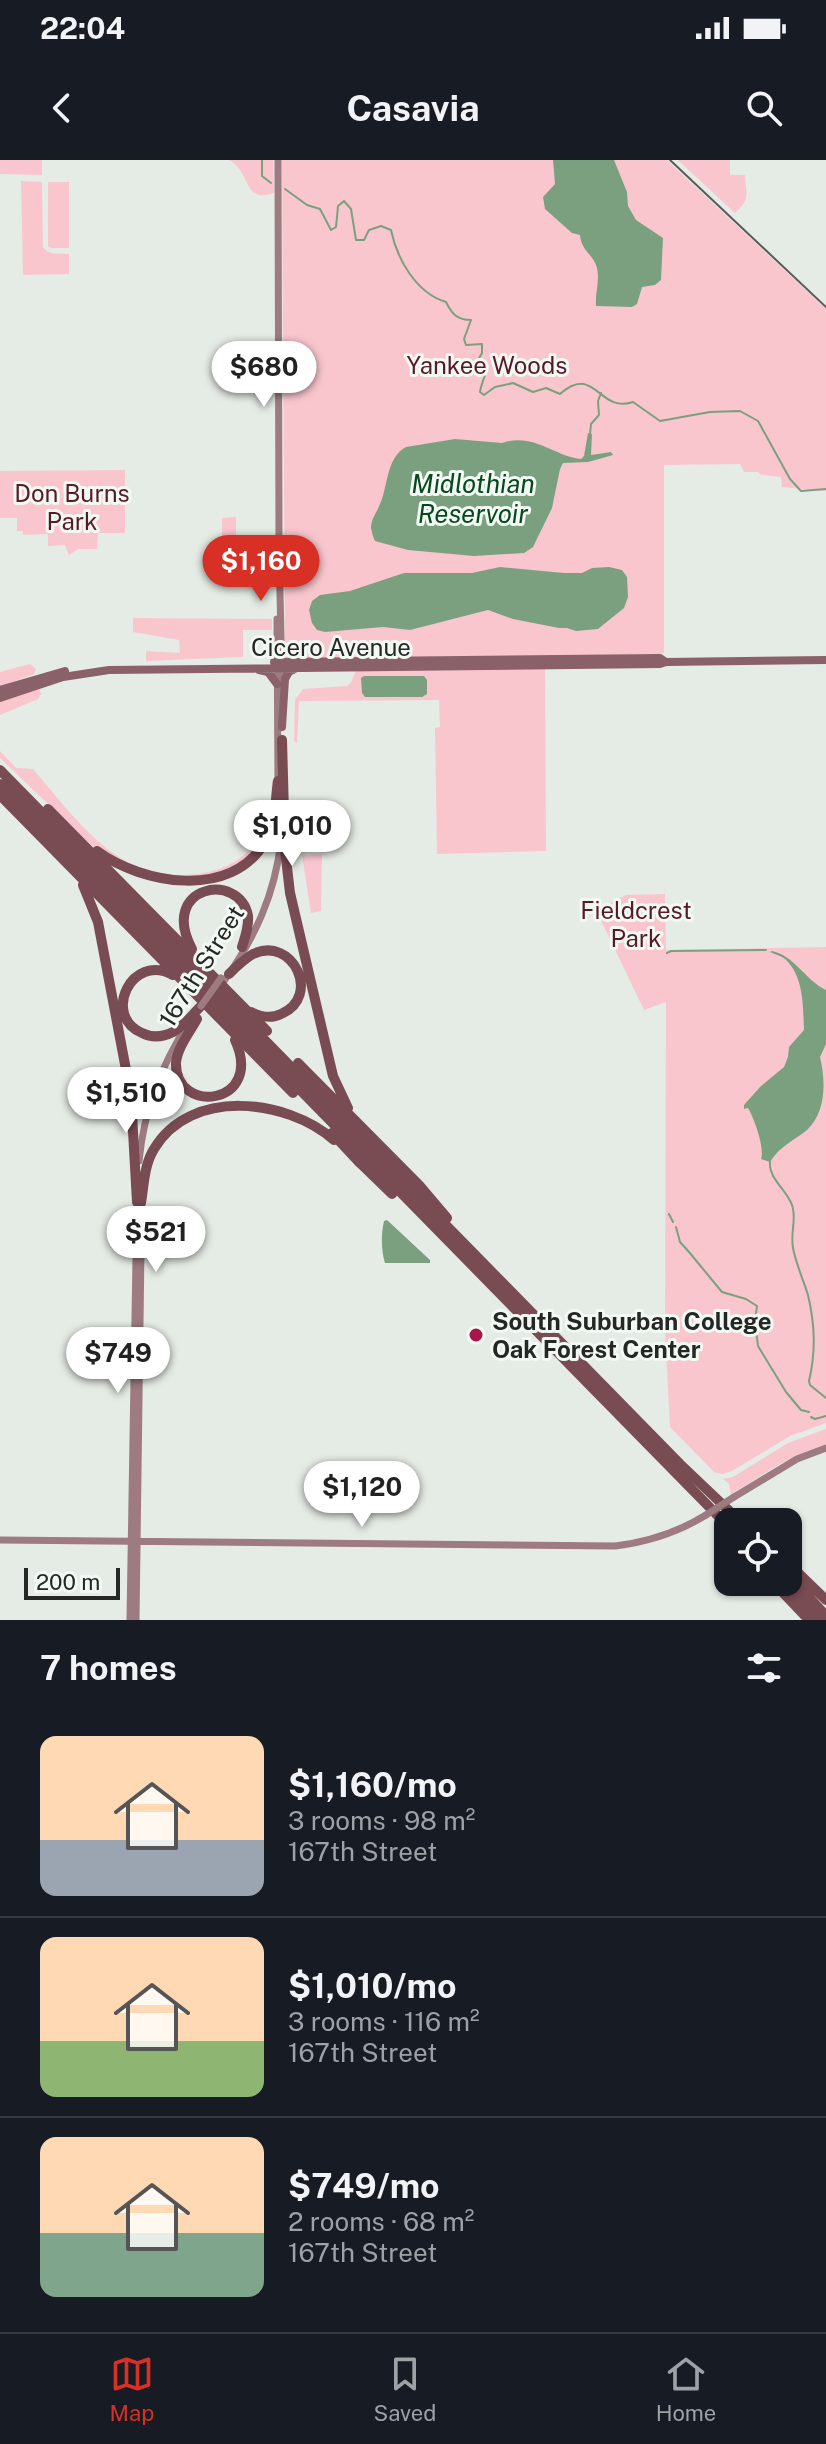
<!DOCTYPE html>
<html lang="en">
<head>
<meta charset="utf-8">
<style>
	:root { --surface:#171b24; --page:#242831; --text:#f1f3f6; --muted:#9ea1a6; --line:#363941; --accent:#d93025 }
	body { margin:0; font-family:"Public Sans",sans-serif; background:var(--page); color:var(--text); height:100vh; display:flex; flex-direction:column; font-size:30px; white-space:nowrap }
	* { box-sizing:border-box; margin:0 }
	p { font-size:26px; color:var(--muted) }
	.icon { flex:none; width:44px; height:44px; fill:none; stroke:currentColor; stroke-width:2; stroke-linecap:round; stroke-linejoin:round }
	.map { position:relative; height:1460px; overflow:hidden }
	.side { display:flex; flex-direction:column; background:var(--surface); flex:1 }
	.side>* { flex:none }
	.buttons { position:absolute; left:714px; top:1348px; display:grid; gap:16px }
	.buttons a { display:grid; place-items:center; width:88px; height:88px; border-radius:16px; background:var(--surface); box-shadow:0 2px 6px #0004; font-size:40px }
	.scale { position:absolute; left:24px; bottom:20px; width:96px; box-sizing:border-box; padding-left:8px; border:4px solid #252725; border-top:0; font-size:22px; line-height:28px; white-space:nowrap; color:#252725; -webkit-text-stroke:6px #f2f9f3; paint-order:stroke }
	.price { position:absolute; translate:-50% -68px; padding:0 18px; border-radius:28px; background:#fff; color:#222; font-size:26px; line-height:52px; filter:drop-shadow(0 2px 4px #0008) }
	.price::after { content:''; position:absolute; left:50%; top:48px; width:24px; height:18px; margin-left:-12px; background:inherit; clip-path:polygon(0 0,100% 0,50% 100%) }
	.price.active { background:var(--accent); color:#fff }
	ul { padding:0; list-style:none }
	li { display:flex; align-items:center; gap:24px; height:200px; padding:0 40px }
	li+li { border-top:2px solid var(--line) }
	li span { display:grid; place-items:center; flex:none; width:224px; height:160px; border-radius:16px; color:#555 }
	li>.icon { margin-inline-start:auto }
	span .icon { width:96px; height:96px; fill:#fffc; stroke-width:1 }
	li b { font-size:34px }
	h2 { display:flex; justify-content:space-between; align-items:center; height:96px; padding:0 40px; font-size:34px }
	.status { display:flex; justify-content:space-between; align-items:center; height:56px; padding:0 40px; background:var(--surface); direction:ltr }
	.status svg { height:22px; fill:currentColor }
	header { display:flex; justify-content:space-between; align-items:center; height:104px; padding:0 40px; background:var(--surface); font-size:36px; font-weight:700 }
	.menu { display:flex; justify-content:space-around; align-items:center; height:112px; border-top:2px solid var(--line); background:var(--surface); font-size:22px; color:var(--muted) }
	.menu a { display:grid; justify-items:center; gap:4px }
	.menu .active { color:var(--accent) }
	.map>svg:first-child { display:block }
</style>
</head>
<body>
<div class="status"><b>22:04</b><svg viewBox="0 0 49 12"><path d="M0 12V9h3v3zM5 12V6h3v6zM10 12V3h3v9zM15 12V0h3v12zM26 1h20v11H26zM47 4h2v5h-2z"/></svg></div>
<header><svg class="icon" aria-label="back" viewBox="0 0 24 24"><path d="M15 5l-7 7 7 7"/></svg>Casavia<svg class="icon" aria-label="search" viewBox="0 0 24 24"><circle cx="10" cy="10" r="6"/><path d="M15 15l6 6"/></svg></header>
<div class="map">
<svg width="826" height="1460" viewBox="0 0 826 1460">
	<rect width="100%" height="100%" fill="#e5ebe5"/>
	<path fill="#f9c6ce" d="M0,0H42V15L0,14Z
		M229,0H273L274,33C242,44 252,12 229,0Z
		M282,0H667L826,149V331L782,327L781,317L761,315L758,312H744L740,304L664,305V492L660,496L285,498Z
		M678,0H730V15H745C746,37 751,38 735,53Z
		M21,21L42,22L43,87C49,96 60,93 69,94V114L23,115Z
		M48,22H69V88H51L48,86Z
		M125,310V373H98L97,389H78L69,395L65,385L48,386V374L23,375V371H17V358H0V311Z
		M236,357V383L240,384V388L222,387V358Z
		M133,458L272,459V470H243V497L146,501V491L180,493L179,480L133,472Z
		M30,504L36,509L34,514L0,527V512Z
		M545,507L546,691L437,694L435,568L440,567L439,540L299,541L297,583L294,581L295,540L303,529L347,526L351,523L356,510Z
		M39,528L41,534L38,539L0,555V539Z
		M0,591L16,608L33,609C59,639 85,675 119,697C165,726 238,722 265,669C273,654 271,637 272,621L275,617C274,632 275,652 270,666C254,710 201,723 159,715C136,711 110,698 91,685L0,598Z
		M322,694L321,751L311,753L302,695Z
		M665,734L666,790L826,787V1263L790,1276L732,1311L722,1314L714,1312L670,1267L665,1171L666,842L644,850L596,750L626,735Z
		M826,1269V1284L780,1304L731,1334L729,1324L723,1319L733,1317L788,1283Z"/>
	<path fill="#7aa080" d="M553,0H614L627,32L628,46L636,60L663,78L661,120L655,125L642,127L637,144L632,147L596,146C595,132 600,122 597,108C594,95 581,91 580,75L572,73L545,49L543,37L555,24Z
		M588,273L592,274L591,295L611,292L613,295L588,302L563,303L560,309L552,348L533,387L524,393L474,396L408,390L375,381C373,377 372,373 371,368C371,359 377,352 380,344C388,326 386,298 406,287L455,279L502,283C533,272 554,296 581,299L584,296Z
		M500,407L564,413H582L592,408L609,407L622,410L627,417L628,437L624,448L598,469L576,471L567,468H559L513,459L488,450L410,470L383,467L325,472L317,470L312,463L309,450L312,441L320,435L350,431L404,413H472Z
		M364,516H424L427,520V534L422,537H365L362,533L361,518Z
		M772,791C795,796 805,820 826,830V884L820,897C826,922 826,952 807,970C793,981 780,986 770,1002L761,999C765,988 754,958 748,948L744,949V945L760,927L784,907L788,897L789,887L804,870C803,848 804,818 787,801C783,796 776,795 770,792Z
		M387,1060L430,1100V1103H385C381,1090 381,1074 384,1061Z"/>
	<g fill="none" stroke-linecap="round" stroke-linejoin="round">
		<path stroke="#7aa080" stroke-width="2" d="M262,0V16L271,23
			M285,29L307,45L320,49L331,70L336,67L338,46L344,41L351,49L356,80H364L369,70L381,66L391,70C397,99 416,133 446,142C452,154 457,160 471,160L464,179L466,185L482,184V193L478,200L486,208C486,217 481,223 480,232L484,235L495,227L513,223L533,232L546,228L560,234C596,203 598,254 633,242L660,261L710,252L740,251L758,261L790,319L801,331L826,329
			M590,274L591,264L599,255L598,241L601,233
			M667,793L671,791L766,790
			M770,1002C768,1018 787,1030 792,1045C797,1059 790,1073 793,1088C796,1104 803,1119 808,1135C815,1165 816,1191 809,1221L810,1225L826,1238
			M669,1054L673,1062
			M676,1067L680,1082L689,1092L722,1132L746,1139L757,1146L755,1162L758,1186L786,1232L801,1250L809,1252
			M811,1257L815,1259L826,1256"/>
		<path stroke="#9d7b80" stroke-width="7" d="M278,0L279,387L282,524
			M277,459L278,623
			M276,687L278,655
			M224,821C255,778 275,734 281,681
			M139,1001C144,950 160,907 188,864
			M734,1337L797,1299L826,1288
			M0,1380L615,1386C648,1382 677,1373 706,1355
			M130,1460L137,1037
			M136,1460L141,1089"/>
		<path stroke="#8a6168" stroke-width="8" d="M274,502L660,498L666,502
			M259,510L268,512L277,524
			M0,530L65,511
			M0,538L63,517L109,510L660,504L666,502L826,500
			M282,567L285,519L289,512L295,509"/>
		<path stroke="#794b53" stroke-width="10" d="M282,580L285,690L290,733L333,916L348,948
			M0,610L680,1304L741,1362
			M0,624L728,1366
			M0,635L293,933
			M48,649L267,871
			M97,691C142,724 231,740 265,682C276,664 275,642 278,621
			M83,725L98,762L131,936L137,1042
			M192,789C158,725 240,711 248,756C249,767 245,777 242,787
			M229,814C236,807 244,799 253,794C293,775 322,837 281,854C271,859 261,857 251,852
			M173,815C131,792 102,856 142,873C152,878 163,877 173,872C184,866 192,855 201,846
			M197,859C190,872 177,888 176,903C175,956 265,945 235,880
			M298,903L419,1025L447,1058
			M332,973L360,1003
			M358,1001L392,1034
			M141,1043C144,1025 144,1005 154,989C190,928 286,938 334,980
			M788,1403L826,1440
			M788,1414L826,1456
			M773,1422L809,1460
			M783,1422L820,1460"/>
		<path stroke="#585b58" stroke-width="2" d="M670,0L826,147"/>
		<path stroke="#9d7b80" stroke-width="7" d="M201,846L221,818
			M706,1355L734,1337"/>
	</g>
	<circle fill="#a91549" stroke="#f2f9f3" stroke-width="3" cx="476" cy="1175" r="8"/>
	<g text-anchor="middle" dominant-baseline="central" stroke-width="6" stroke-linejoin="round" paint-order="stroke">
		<g font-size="24" fill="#581929" stroke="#f2f9f3">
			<text x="487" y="205">Yankee Woods</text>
			<text x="72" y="333">Don Burns<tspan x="72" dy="28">Park</tspan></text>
			<text x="636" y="750">Fieldcrest<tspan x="636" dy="28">Park</tspan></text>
		</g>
		<g font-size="24" fill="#252725" stroke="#f2f9f3">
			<text x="331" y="487">Cicero Avenue</text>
			<text transform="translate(201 806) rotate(-58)">167th Street</text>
		</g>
		<g font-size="24" font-weight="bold" fill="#252725" stroke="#f2f9f3" text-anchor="start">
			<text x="492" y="1161">South Suburban College<tspan x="492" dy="28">Oak Forest Center</tspan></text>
		</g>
		<g font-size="26" font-style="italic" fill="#07481e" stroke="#f2f9f3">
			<text x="473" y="323">Midlothian<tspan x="473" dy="30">Reservoir</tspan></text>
		</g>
	</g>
</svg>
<div class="buttons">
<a><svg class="icon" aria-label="locate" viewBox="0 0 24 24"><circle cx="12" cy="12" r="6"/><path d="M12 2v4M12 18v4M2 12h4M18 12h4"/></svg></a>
</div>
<div class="scale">200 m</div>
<b class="price" style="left:264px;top:249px">$680</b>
<b class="price active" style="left:261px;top:443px">$1,160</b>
<b class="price" style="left:292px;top:708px">$1,010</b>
<b class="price" style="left:126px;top:975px">$1,510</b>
<b class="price" style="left:156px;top:1114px">$521</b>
<b class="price" style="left:118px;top:1235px">$749</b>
<b class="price" style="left:362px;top:1369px">$1,120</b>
</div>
<section class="side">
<h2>7 homes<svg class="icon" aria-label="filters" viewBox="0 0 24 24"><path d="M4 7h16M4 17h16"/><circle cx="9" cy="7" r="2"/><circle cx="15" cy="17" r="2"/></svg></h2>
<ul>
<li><span style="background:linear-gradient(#ffd9b3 65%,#9aa5b1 0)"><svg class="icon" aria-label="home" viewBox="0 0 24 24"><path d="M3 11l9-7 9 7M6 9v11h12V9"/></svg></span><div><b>$1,160/mo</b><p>3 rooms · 98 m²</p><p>167th Street</p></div></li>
<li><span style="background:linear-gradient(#ffd9b3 65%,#8fb573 0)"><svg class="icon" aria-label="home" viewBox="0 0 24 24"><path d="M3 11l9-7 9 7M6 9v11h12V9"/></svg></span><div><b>$1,010/mo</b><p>3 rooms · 116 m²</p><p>167th Street</p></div></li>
<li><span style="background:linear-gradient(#ffd9b3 60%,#7fa58c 0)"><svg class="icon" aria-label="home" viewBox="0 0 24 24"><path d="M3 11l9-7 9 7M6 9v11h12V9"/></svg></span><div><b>$749/mo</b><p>2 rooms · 68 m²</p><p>167th Street</p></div></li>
</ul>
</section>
<nav class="menu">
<a class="active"><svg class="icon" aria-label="map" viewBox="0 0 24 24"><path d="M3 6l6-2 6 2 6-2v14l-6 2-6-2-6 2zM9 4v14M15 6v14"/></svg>Map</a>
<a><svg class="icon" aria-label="saved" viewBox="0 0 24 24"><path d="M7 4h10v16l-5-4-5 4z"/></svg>Saved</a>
<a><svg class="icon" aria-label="home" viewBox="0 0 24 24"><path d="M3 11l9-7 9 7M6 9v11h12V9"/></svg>Home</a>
</nav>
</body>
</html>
